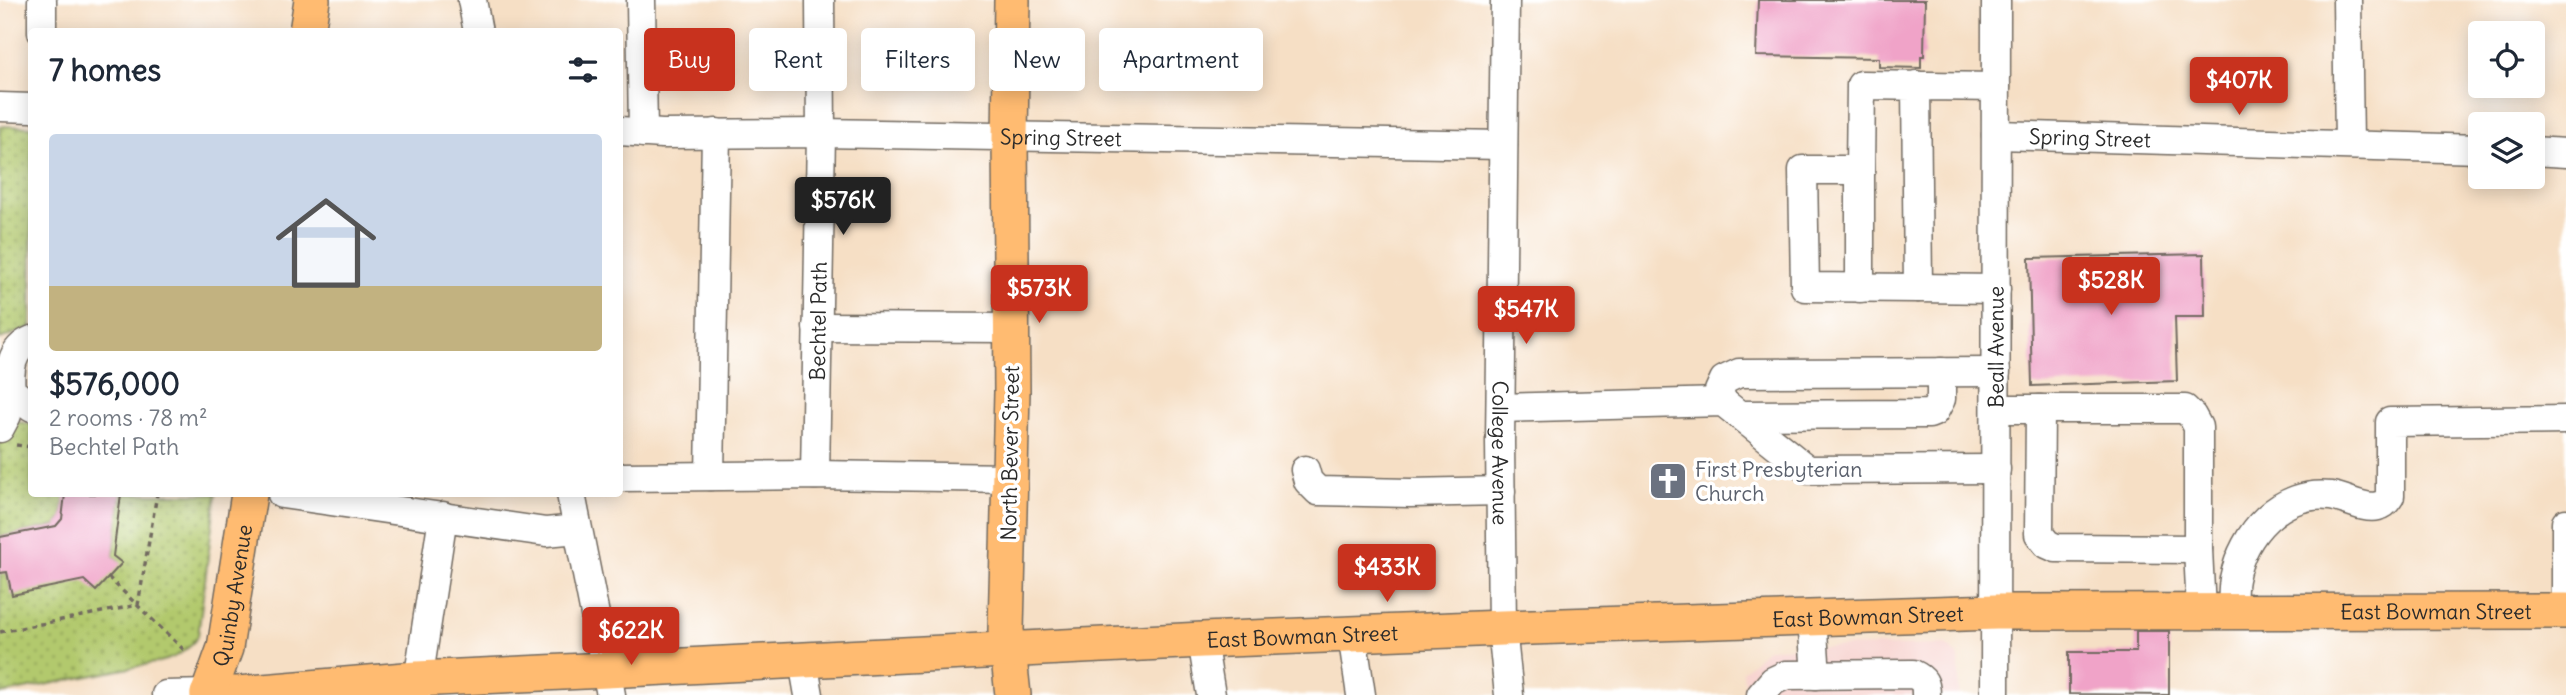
<!DOCTYPE html>
<html lang="en">
<head>
<meta charset="utf-8">
<style>
	:root { --surface:#fff; --page:#f6f6f7; --text:#1f2937; --muted:#747a83; --line:#e0e1e3; --accent:#c8321e }
	body { margin:0; font-family:Delius,sans-serif; background:var(--page); color:var(--text); height:100vh; display:flex; flex-direction:column; font-size:26px; white-space:nowrap }
	* { box-sizing:border-box; margin:0 }
	p { font-size:23px; color:var(--muted) }
	.icon { flex:none; width:38px; height:38px; fill:none; stroke:currentColor; stroke-width:2; stroke-linecap:round; stroke-linejoin:round }
	.map { position:relative; flex:1; overflow:hidden }
	.details { position:absolute; left:28px; top:28px; width:595px; height:469px; display:flex; flex-direction:column; background:var(--surface); border-radius:7px; box-shadow:0 4px 18px #0003 }
	.details>* { flex:none }
	.hud { position:absolute; left:644px; top:28px; width:665px; height:63px; display:flex; gap:14px }
	.fabs { position:absolute; left:2468px; top:21px; display:grid; gap:14px }
	.fabs a { display:grid; place-items:center; width:77px; height:77px; border-radius:7px; background:var(--surface); box-shadow:0 4px 18px #0003; font-size:35px }
	.price { position:absolute; translate:-50% -60px; padding:0 16px; border-radius:7px; background:var(--accent); color:#fff; font-size:23px; line-height:46px; filter:drop-shadow(0 2px 4px #0008) }
	.price::after { content:''; position:absolute; left:50%; top:42px; width:21px; height:16px; margin-left:-10px; background:inherit; clip-path:polygon(0 0,100% 0,50% 100%) }
	.price.selected { background:#222; color:#fff }
	ul { padding:0; list-style:none }
	li { display:grid; align-content:center; gap:14px; height:371px; padding:0 21px }
	li+li { border-top:2px solid var(--line) }
	li span { display:grid; place-items:center; height:217px; border-radius:7px; color:#555 }
	li>.icon { margin-inline-start:auto }
	span .icon { width:126px; height:126px; fill:#fffc; stroke-width:1 }
	li b { font-size:30px }
	h2 { display:flex; justify-content:space-between; align-items:center; height:84px; padding:0 21px; font-size:30px }
	.chip { padding:0 24px; border-radius:7px; background:var(--surface); box-shadow:0 4px 18px #0003; font-size:24px; line-height:63px }
	.chip.selected { background:var(--accent); color:#fff }
	.map>svg:first-child { display:block }
</style>
</head>
<body>
<div class="map">
<svg width="2566" height="695" viewBox="0 0 2566 695">
	<defs>
		<pattern id="green-dots" width="8" height="8" patternUnits="userSpaceOnUse" patternTransform="scale(1.75)"><rect width="8" height="8" fill="#b2c96d"/><path d="M2 2h.1M6 6h.1" fill="none" stroke="#91a35a" stroke-width="1.8" stroke-linecap="round"/></pattern>
	</defs>
	<rect width="100%" height="100%" fill="#fff"/>
	<filter id="ink" filterUnits="userSpaceOnUse"><feTurbulence type="fractalNoise" baseFrequency=".0143" numOctaves="2"/><feDisplacementMap in="SourceGraphic" scale="14" xChannelSelector="R" yChannelSelector="G"/><feConvolveMatrix kernelMatrix="1 2 1 2 8 2 1 2 1" color-interpolation-filters="sRGB"/></filter>
	<filter id="wash" filterUnits="userSpaceOnUse"><feTurbulence type="fractalNoise" baseFrequency=".00686" numOctaves="4" result="noise"/><feDisplacementMap in="SourceGraphic" scale="28" xChannelSelector="R" yChannelSelector="G"/><feGaussianBlur stdDeviation="1.57" result="paint"/><feColorMatrix in="noise" values="0 0 0 0 0 0 0 0 0 0 0 0 0 0 0 0 0 1.4 0 .05"/><feComposite in="paint" operator="in"/></filter>
	<g filter="url(#wash)">
		<rect width="100%" height="100%" fill="#f6dfc5"/>
		<path fill="#f7d0cc" d="M1947,645L1959,658V695H1745L1743,671L1768,648Z"/>
		<path fill="url(#green-dots)" stroke="#6e7a4c" stroke-width="2" d="M0,126L32,127L31,327L0,339Z
			M12,421L31,424L32,494H65L62,519L56,526L0,537V439Z
			M121,494H216L198,636C189,650 176,658 159,662L0,694V573L7,572L12,594L121,563L113,556Z"/>
		<g id="blocks">
			<path fill="#f0a3c8" d="M1758,0H1925L1924,56H1921V68L1879,67V58L1756,56Z
				M2204,254L2205,317H2175L2177,381L2032,386L2029,258Z
				M65,494H121L113,556L122,563L96,591L84,580L12,595L7,572L0,573V537L56,526L62,519Z
				M2136,631H2169V695L2069,694V652H2136Z"/>
		</g>
	</g>
	<g filter="url(#ink)">
		<use href="#blocks" fill-opacity="0" stroke="#726a61" stroke-width="2"/>
		<g fill="none" stroke-linecap="round" stroke-linejoin="round">
			<defs>
				<g id="minor">
					<path d="M42,0V32"/>
					<path d="M472,0L478,32"/>
					<path d="M641,0L643,133"/>
					<path id="s1" d="M1505,0L1500,442L1502,628L1509,695"/>
					<path d="M2347,0L2349,144"/>
					<path d="M1916,85L1918,288L1805,287L1803,170H1860L1861,85L1996,87"/>
					<path d="M0,107L32,108"/>
					<path id="s2" d="M620,131L662,134L821,133L1503,145"/>
					<path id="s3" d="M1996,135L2480,149"/>
					<path d="M2532,151L2566,153"/>
					<path d="M1860,170V288"/>
					<path d="M1918,288L1996,289"/>
					<path d="M817,327L1011,328"/>
					<path d="M32,340C10,349 9,371 11,391L32,407"/>
					<path d="M1723,402L1719,391L1724,380L1739,373L1996,372"/>
					<path d="M1501,408L1723,402L1808,470L1996,469"/>
					<path d="M1996,409H2185L2192,416L2198,427V549L2201,611"/>
					<path d="M2040,409L2039,534L2047,544L2056,548L2198,549"/>
					<path d="M1740,415L1929,414L1934,412L1941,399V372"/>
					<path d="M0,428L7,415L11,391"/>
					<path d="M1305,470L1308,481L1318,491L1410,493L1501,491"/>
					<path id="s4" d="M815,475L821,133L820,0"/>
					<path d="M710,476L716,133"/>
					<path d="M620,477L815,475L1010,478"/>
					<path d="M282,494L546,532L577,529"/>
					<path d="M571,494L611,695"/>
					<path d="M2566,523V600"/>
					<path d="M2232,611C2233,601 2232,589 2234,579C2243,533 2281,490 2331,496C2346,498 2364,510 2378,506C2384,505 2387,501 2390,496V422L2566,420"/>
					<path d="M1812,618L1816,675"/>
					<path d="M1352,634L1361,695"/>
					<path d="M1202,640L1211,695"/>
					<path d="M803,661L809,695"/>
					<path d="M166,695L208,694"/>
					<path d="M416,695L443,516"/>
					<path d="M1761,695L1773,681L1786,675L1913,674C1924,679 1926,683 1926,695"/>
					<path id="s5" d="M1995,695L1996,0"/>
				</g>
				<g id="major">
					<path d="M1012,0L1010,138L1012,392L1006,630L1013,695"/>
					<path d="M307,32L312,0"/>
					<path id="s6" d="M208,694H238L417,679L606,670L1202,640L1502,628L1996,612L2566,611"/>
					<path id="s7" d="M208,695L225,648L249,494"/>
				</g>
			</defs>
			<use href="#minor" stroke="#726a61" stroke-width="31"/>
			<use href="#major" stroke="#726a61" stroke-width="38"/>
			<path stroke="#726a61" stroke-width="3.5" stroke-dasharray="5 5" stroke-linecap="butt" d="M16,445L32,447
				M108,577L185,651
				M0,632L138,605L157,494"/>
			<use href="#minor" stroke="#fff" stroke-width="28"/>
			<use href="#major" stroke="#ffbb71" stroke-width="35"/>
		</g>
	</g>
	<defs>
		<symbol id="church-square" viewBox="-11 -11 22 22"><rect x="-9" y="-9" width="18" height="18" rx="4" fill="#6b7280" stroke="#fff"/><path d="M-1.2-6h2.4v3.5h3.3v2.4h-3.3V6h-2.4V-.1h-3.3v-2.4h3.3Z" fill="#fff"/></symbol>
	</defs>
	<g fill-rule="evenodd">
		<use href="#church-square" x="1646" y="459" width="44" height="44"/>
	</g>
	<g text-anchor="middle" dominant-baseline="central" stroke-width="7" stroke-linejoin="round" paint-order="stroke">
		<g font-size="21" fill="#2b2b2b" stroke="#fff">
			<text stroke="none"><textPath href="#s3" startOffset="94">Spring Street</textPath></text>
			<text stroke="none"><textPath href="#s2" startOffset="441">Spring Street</textPath></text>
			<text stroke="none"><textPath href="#s4" startOffset="154">Bechtel Path</textPath></text>
			<text stroke="none"><textPath href="#s5" startOffset="348">Beall Avenue</textPath></text>
			<text transform="translate(1010 453) rotate(-89)">North Bever Street</text>
			<text stroke="none"><textPath href="#s1" startOffset="453">College Avenue</textPath></text>
			<text stroke="none"><textPath href="#s7" startOffset="103">Quinby Avenue</textPath></text>
			<text stroke="none"><textPath href="#s6" startOffset="2230">East Bowman Street</textPath></text>
			<text stroke="none"><textPath href="#s6" startOffset="1662">East Bowman Street</textPath></text>
			<text stroke="none"><textPath href="#s6" startOffset="1096">East Bowman Street</textPath></text>
		</g>
		<g font-size="21" fill="#5b616d" stroke="#fff" text-anchor="start">
			<text x="1695" y="469">First Presbyterian<tspan x="1695" dy="24">Church</tspan></text>
		</g>
	</g>
</svg>
<div class="fabs">
<a><svg class="icon" aria-label="locate" viewBox="0 0 24 24"><circle cx="12" cy="12" r="6"/><path d="M12 2v4M12 18v4M2 12h4M18 12h4"/></svg></a>
<a><svg class="icon" aria-label="layers" viewBox="0 0 24 24"><path d="M12 4l9 5-9 5-9-5zM3 14l9 5 9-5"/></svg></a>
</div>
<b class="price" style="left:2239px;top:117px">$407K</b>
<b class="price selected" style="left:843px;top:237px">$576K</b>
<b class="price" style="left:2111px;top:317px">$528K</b>
<b class="price" style="left:1039px;top:325px">$573K</b>
<b class="price" style="left:1526px;top:346px">$547K</b>
<b class="price" style="left:1387px;top:604px">$433K</b>
<b class="price" style="left:631px;top:667px">$622K</b>
<div class="hud">
<a class="chip selected">Buy</a>
<a class="chip">Rent</a>
<a class="chip">Filters</a>
<a class="chip">New</a>
<a class="chip">Apartment</a>
</div>
<section class="details">
<h2>7 homes<svg class="icon" aria-label="filters" viewBox="0 0 24 24"><path d="M4 7h16M4 17h16"/><circle cx="9" cy="7" r="2"/><circle cx="15" cy="17" r="2"/></svg></h2>
<ul>
<li><span style="background:linear-gradient(#c9d6e8 70%,#c2b280 0)"><svg class="icon" aria-label="home" viewBox="0 0 24 24"><path d="M3 11l9-7 9 7M6 9v11h12V9"/></svg></span><div><b>$576,000</b><p>2 rooms · 78 m²</p><p>Bechtel Path</p></div></li>
</ul>
</section>
</div>
</body>
</html>
